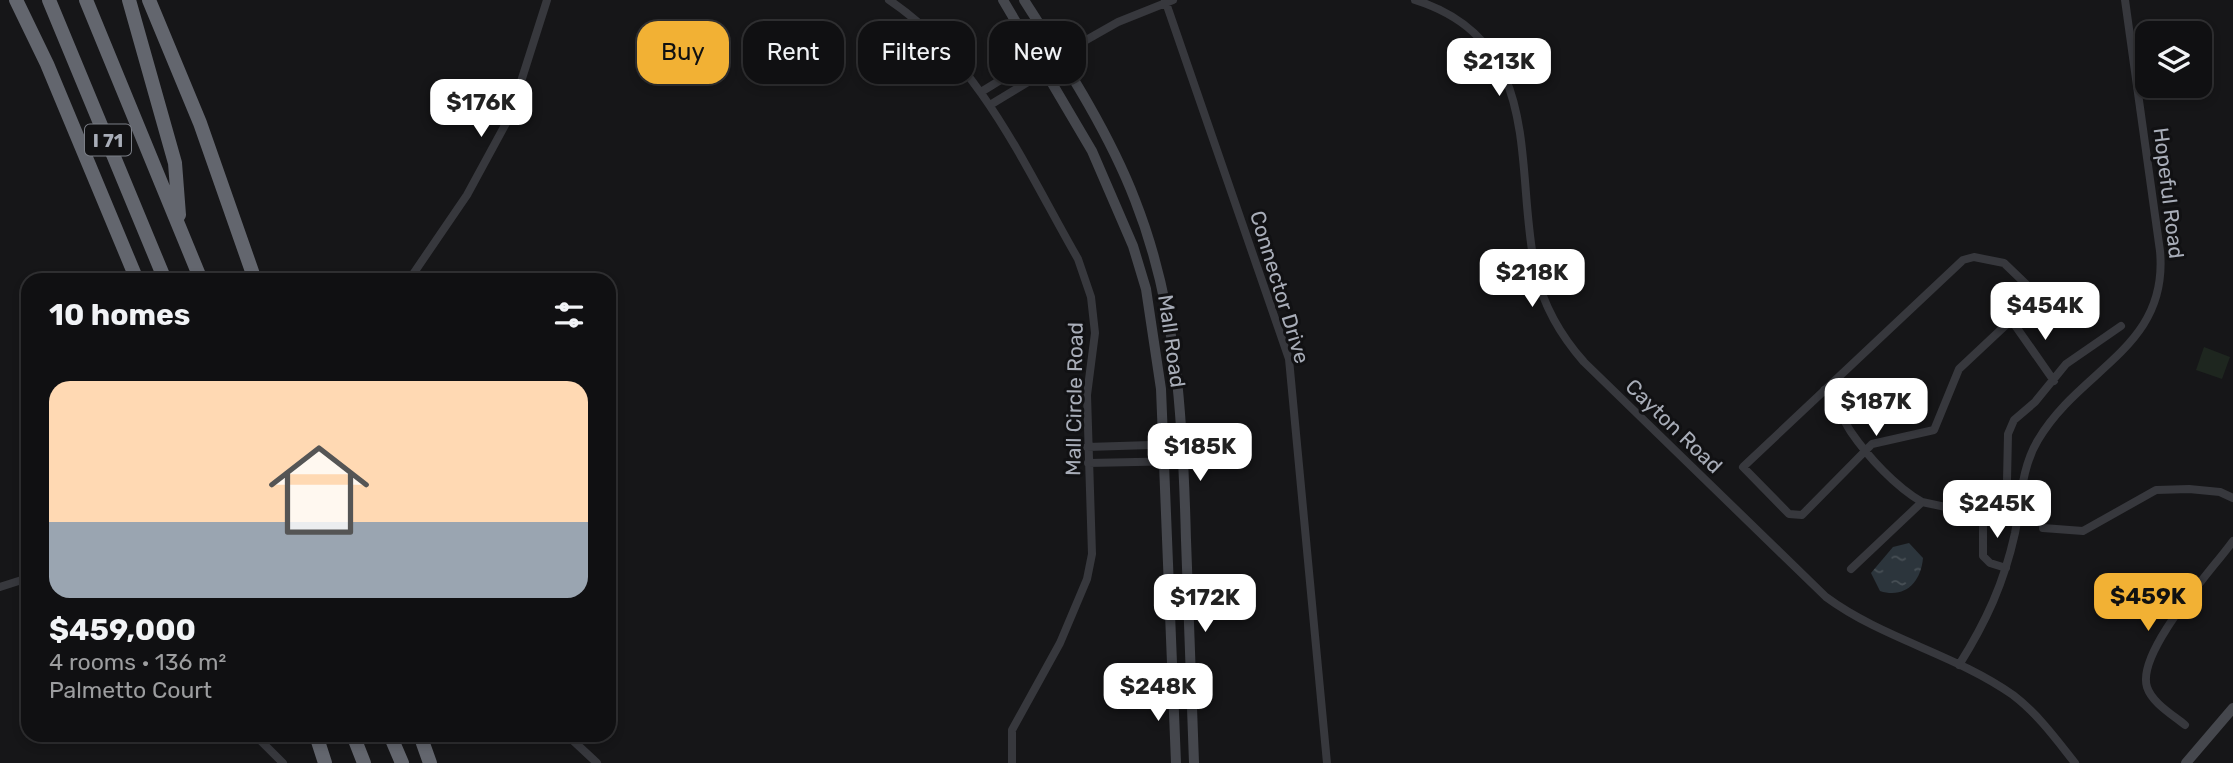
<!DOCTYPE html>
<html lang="en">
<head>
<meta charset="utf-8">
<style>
	:root { --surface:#101012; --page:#19191b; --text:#f1f3f6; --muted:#9c9d9f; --line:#303032; --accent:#f2b134 }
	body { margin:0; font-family:Rubik,sans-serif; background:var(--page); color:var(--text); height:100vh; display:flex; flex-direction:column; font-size:26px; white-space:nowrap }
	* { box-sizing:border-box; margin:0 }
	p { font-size:23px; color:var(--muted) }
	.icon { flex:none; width:38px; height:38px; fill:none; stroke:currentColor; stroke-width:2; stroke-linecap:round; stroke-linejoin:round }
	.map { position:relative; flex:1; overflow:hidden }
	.drawer { position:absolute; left:21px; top:273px; width:595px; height:469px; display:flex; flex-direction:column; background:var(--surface); border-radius:21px; box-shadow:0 4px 10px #0003,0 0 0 2px var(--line) }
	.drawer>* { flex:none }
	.guide { position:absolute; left:637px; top:21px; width:665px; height:63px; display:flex; gap:14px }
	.buttons { position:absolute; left:2135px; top:21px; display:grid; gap:14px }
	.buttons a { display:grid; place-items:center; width:77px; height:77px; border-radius:14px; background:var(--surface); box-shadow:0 4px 10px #0003,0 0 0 2px var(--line); font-size:35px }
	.price { position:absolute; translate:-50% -60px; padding:0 16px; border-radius:14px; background:#fff; color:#222; font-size:23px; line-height:46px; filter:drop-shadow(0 2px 4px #0008) }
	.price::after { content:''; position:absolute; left:50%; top:42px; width:21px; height:16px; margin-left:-10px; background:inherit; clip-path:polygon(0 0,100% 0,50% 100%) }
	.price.active { background:var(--accent); color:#111 }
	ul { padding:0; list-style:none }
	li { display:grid; align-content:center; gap:14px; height:371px; padding:0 28px }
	li span { display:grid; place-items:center; height:217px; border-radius:21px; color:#555 }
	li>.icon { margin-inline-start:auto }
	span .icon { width:126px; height:126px; fill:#fffc; stroke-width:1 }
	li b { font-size:30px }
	h2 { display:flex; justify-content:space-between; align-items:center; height:84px; padding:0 28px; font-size:30px }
	.pill { padding:0 24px; border-radius:21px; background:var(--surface); box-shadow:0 4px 10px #0003,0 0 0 2px var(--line); font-size:24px; line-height:63px }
	.pill.active { background:var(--accent); color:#111 }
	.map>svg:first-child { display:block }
</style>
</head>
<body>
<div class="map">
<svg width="2233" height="763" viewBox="0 0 2233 763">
	<defs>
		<pattern id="water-ripples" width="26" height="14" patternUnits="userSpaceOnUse" patternTransform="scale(1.75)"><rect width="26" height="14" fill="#2c353c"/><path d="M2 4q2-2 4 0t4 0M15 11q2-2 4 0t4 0" fill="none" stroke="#485056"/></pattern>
	</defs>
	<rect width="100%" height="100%" fill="#161618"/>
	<path fill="#1e261f" d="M2204,347L2230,357L2222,379L2196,370Z"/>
	<path fill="url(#water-ripples)" d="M1909,543L1923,558C1921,582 1905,599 1880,591L1871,573L1893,547Z"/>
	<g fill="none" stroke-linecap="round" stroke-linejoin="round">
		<path stroke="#37383d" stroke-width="8" d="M889,0C980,61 1025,167 1078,259L1091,297L1095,333L1087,395L1092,554L1087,579L1060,643L1012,730V763
			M1165,0L1289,359L1327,763
			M1415,0C1547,42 1513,170 1536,273C1544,307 1561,336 1584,362L1826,597C1883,639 1955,654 2013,695C2038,714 2056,739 2075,763
			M981,92L1038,57L1058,56
			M990,105L1046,71L1058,56L1118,22L1173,0
			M1974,257L2004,263L2030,288L2024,308L1959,369L1934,430L1872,444L1802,515L1789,514L1743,467L1963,260Z
			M409,280L467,195L510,116L547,0
			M2012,321L2054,381
			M1824,390C1838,402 1841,417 1851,432C1868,457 1896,487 1922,502
			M1087,447L1183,444
			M1088,463L1184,461
			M1983,515V556L1990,563L2006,568
			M2043,528L2083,531L2156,490L2189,489L2220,492L2233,498
			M1851,569L1922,502L1983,515L1993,512L2007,481L2008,434L2014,420L2035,402L2066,364L2121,326
			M0,587L28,578
			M1959,665C1986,622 2004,583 2015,533C2021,502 2021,468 2038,440C2080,368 2169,348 2160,251L2125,0
			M2185,725C2173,715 2152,703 2147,687C2136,652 2212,570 2233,541
			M255,735L283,763
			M567,735L597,763"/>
		<path stroke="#45474d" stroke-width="10" d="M1003,0L1092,151L1133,246L1146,289L1161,389L1176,763
			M1024,0C1064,63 1108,130 1135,200C1178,309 1183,424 1186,540C1189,614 1191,689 1194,763
			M2186,763L2233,708"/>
		<path stroke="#63666e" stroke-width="14" d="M16,0L47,64L137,280
			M49,0L165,280
			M86,0L201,280
			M129,0L175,163L179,215
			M149,0L200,123L255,280
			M316,735L325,763
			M353,735L364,763
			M390,735L402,763
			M420,735L430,763"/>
	</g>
	<g text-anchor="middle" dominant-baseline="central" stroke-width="6" stroke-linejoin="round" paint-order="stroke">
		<rect fill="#111113" stroke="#7b7e86" stroke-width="2" x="85" y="124.5" width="46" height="31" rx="5"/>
		<g font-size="19" font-weight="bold" fill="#a8adb8">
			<text x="108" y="140">I 71</text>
		</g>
		<g font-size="21" fill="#a8adb8" stroke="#111113">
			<text transform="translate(2169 193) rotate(83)">Hopeful Road</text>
			<text transform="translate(1280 287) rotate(73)">Connector Drive</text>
			<text transform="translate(1172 341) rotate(82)">Mall Road</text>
			<text transform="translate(1074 399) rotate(-89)">Mall Circle Road</text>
			<text transform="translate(1674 426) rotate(44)">Cayton Road</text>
		</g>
	</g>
</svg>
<div class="buttons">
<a><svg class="icon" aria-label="layers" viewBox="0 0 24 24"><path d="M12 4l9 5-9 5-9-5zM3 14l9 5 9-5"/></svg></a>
</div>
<b class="price" style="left:1499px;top:98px">$213K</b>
<b class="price" style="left:481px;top:139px">$176K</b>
<b class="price" style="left:1532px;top:309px">$218K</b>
<b class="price" style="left:2045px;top:342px">$454K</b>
<b class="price" style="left:1876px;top:438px">$187K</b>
<b class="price" style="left:1200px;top:483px">$185K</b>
<b class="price" style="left:1997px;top:540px">$245K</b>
<b class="price active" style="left:2148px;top:633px">$459K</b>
<b class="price" style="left:1205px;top:634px">$172K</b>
<b class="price" style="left:1158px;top:723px">$248K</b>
<div class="guide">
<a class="pill active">Buy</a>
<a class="pill">Rent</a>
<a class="pill">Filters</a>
<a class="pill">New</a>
</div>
<section class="drawer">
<h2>10 homes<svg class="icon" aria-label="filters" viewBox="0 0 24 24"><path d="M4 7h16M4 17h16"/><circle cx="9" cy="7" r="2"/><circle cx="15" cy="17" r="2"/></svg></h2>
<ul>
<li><span style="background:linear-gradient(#ffd9b3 65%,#9aa5b1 0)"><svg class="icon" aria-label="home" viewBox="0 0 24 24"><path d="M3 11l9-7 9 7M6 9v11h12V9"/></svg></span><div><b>$459,000</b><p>4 rooms · 136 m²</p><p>Palmetto Court</p></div></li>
</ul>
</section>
</div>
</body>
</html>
